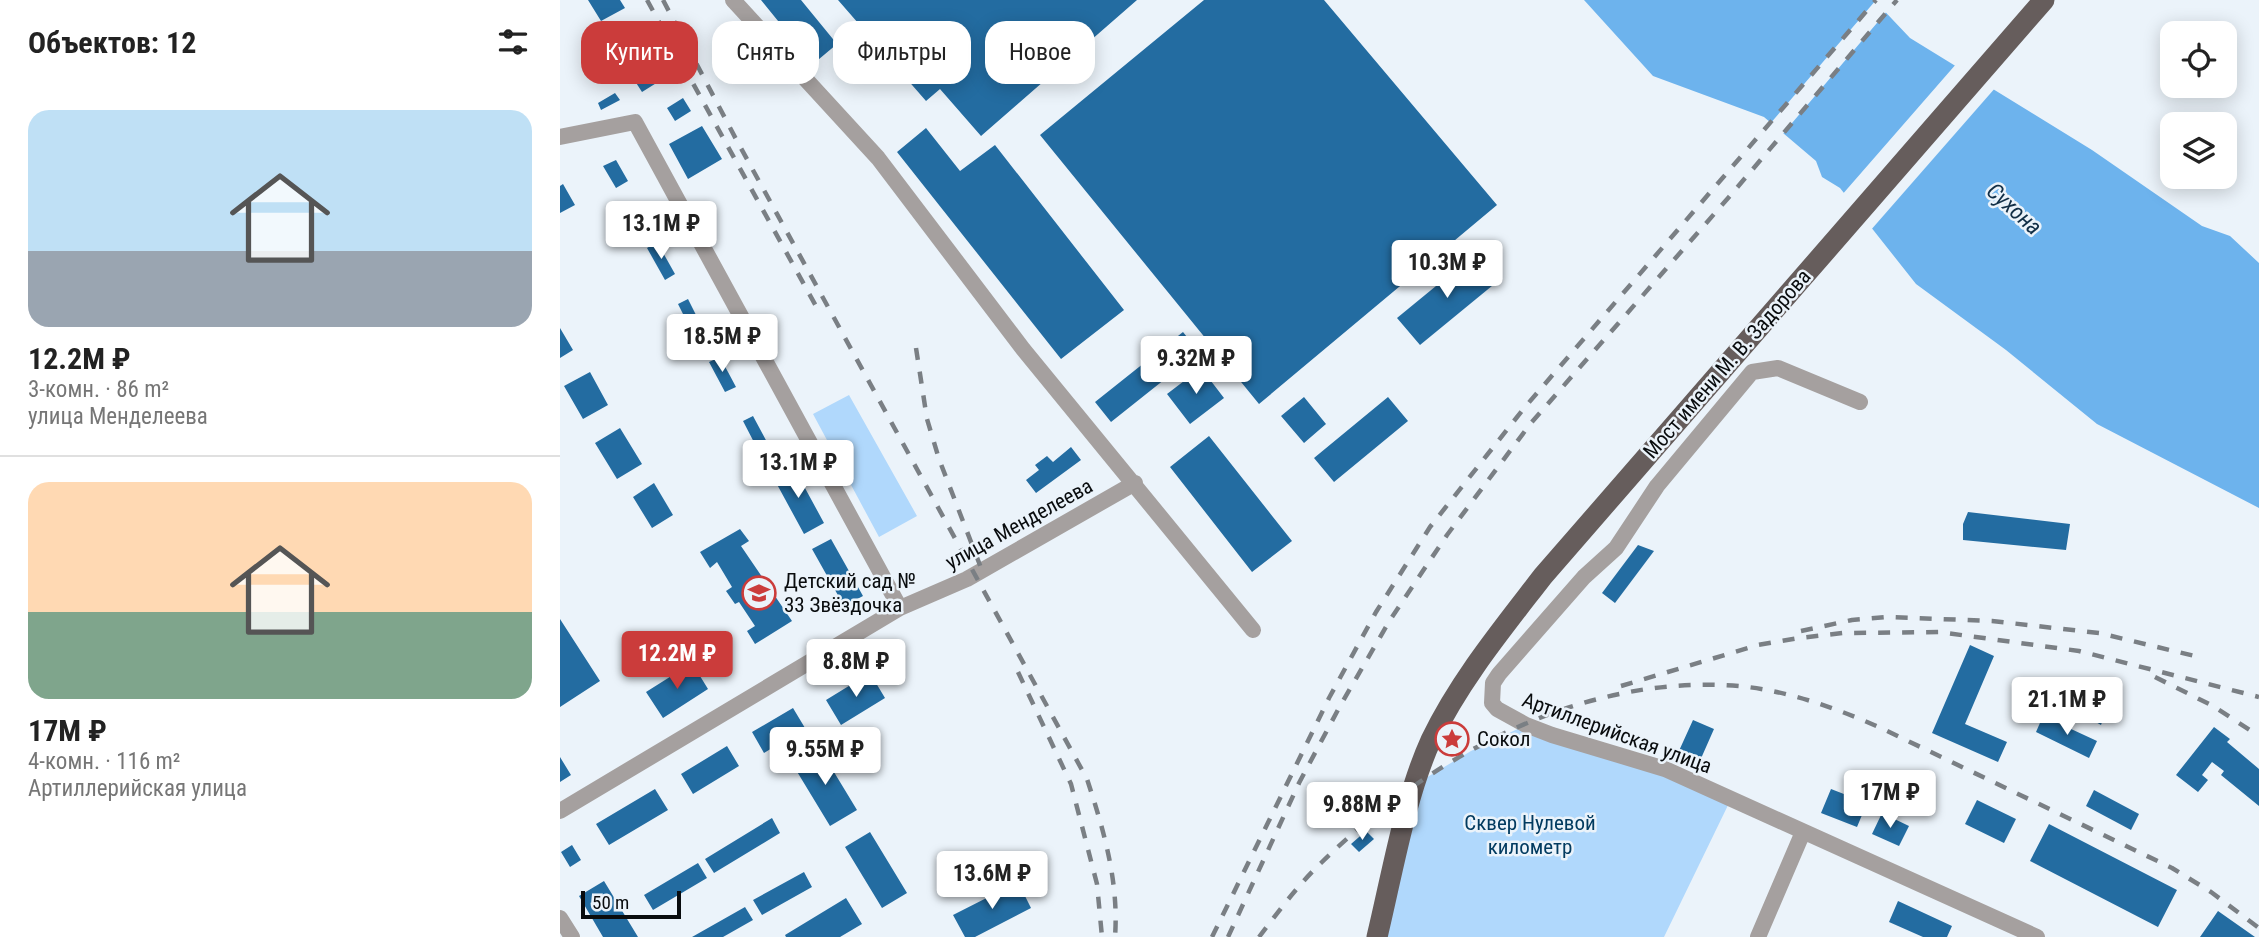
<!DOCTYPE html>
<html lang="ru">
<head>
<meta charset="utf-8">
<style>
	:root { --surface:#fff; --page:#f2f2f2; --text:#222; --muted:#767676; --line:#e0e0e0; --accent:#cb3c3b }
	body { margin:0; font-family:"Roboto Condensed",sans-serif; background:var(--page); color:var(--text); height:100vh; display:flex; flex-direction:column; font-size:26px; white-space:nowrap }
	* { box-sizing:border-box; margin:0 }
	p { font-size:23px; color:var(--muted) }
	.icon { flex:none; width:38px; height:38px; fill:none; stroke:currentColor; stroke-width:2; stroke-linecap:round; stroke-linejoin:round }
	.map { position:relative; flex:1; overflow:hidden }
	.details { display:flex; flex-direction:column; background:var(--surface); width:560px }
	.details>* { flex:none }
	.hud { position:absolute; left:21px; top:21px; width:665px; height:63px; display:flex; gap:14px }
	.fabs { position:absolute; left:1600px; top:21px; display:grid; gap:14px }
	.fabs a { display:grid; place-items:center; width:77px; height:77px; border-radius:14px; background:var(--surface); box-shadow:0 4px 18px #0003; font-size:35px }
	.scale { position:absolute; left:21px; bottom:18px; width:100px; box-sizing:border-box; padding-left:7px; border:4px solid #090c0e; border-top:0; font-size:19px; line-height:24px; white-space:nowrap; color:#090c0e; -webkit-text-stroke:5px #ebf3fa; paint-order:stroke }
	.price { position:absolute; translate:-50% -60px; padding:0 16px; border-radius:7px; background:#fff; color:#222; font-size:23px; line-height:46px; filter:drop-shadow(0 2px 4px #0008) }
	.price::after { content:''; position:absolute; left:50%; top:42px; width:21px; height:16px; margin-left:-10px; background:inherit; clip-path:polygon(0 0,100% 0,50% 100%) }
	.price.current { background:var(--accent); color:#fff }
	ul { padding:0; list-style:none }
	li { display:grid; align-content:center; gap:14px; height:371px; padding:0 28px }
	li+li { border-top:2px solid var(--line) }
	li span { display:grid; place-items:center; height:217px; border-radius:21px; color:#555 }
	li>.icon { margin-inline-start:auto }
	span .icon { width:126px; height:126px; fill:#fffc; stroke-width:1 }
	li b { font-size:30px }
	h2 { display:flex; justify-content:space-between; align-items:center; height:84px; padding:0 28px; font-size:30px }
	.tag { padding:0 24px; border-radius:21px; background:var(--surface); box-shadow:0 4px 18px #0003; font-size:24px; line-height:63px }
	.tag.current { background:var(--accent); color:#fff }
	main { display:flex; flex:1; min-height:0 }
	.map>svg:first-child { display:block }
</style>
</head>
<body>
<main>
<section class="details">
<h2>Объектов: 12<svg class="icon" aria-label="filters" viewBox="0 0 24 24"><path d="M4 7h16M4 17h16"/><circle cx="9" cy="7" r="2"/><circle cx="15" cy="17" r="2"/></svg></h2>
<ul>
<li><span style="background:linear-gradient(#bfe0f5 65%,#9aa5b1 0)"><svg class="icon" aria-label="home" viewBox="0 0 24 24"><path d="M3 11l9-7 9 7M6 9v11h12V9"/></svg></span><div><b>12.2M ₽</b><p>3-комн. · 86 m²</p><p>улица Менделеева</p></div></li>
<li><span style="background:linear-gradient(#ffd9b3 60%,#7fa58c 0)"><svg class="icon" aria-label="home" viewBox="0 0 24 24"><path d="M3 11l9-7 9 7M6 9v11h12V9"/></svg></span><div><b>17M ₽</b><p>4-комн. · 116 m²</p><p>Артиллерийская улица</p></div></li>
</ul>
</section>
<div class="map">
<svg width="1699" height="937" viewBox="0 0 1699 937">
	<rect width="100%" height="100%" fill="#ebf3fa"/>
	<path fill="#b0d8fc" d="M289,395L357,516L319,537L253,414Z
		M966,725L1171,799L1104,937H817L854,785L911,751Z"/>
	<path fill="#6db3ed" d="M1024,0H1314L1350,38L1532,150L1642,226L1670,236L1699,263V508L1537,424L1446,350L1356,284L1280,188L1262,177L1256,161L1204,117L1093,76Z"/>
	<path fill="#ebf3fa" d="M1316,0L1328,10L1221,136L1209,125Z
		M1397,63L1436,87L1310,231L1281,196Z"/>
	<path fill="#236ca1" d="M28,0H60L65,8L41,21Z
		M201,0H241L277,44L246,70L220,38L227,32Z
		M278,0H577L421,136L380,89L366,101Z
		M644,0H764L937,205L699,404L480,135Z
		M89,68L98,82L82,92L73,78Z
		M55,93L60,100L41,110L38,103Z
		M123,98L131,111L115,121L107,108Z
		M142,126L162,159L128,179L109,144Z
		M366,128L400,171L435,145L564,310L501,359L337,152Z
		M56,160L68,181L56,188L43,166Z
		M3,184L15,205L0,213V186Z
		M97,242L115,274L105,280L87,248Z
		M915,254L938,281L860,345L837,318Z
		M128,299L145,333L135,338L118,304Z
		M0,328L13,350L0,358Z
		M623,332L639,352L551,422L535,402Z
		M160,357L176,387L165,392L149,362Z
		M641,368L664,398L630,424L607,394Z
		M30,372L48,405L23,419L4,386Z
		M744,397L766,424L744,443L721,416Z
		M828,397L848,421L774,482L754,458Z
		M193,416L208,444L198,450L183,421Z
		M60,428L82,464L57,479L35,443Z
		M649,436L732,541L692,572L610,467Z
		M511,447L521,460L476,493L466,480L479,470L475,465L487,456L493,462Z
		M233,466L264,523L244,534L213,477Z
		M94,483L113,515L92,528L73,497Z
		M1408,512L1510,524L1506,550L1403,540V524Z
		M180,529L189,541L181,546L232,621L195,644L187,631L195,626L179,602L175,604L166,591L172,587L157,562L150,568L140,552Z
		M271,539L303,596L284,606L252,549Z
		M1078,545L1094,551L1055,603L1042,593Z
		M0,619L40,681L0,707Z
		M1410,645L1434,656L1405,724L1447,742L1438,762L1372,733Z
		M132,663L148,689L103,718L86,692Z
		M310,673L325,698L281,725L266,700Z
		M1519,697L1547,708L1541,725L1513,709Z
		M233,708L245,728L204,753L192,732Z
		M1483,716L1537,741L1529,758L1476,732Z
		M1133,720L1154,729L1139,763L1118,753Z
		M1654,727L1670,739L1667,742L1699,769V806L1661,775L1664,771L1652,762L1642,775L1648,780L1638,792L1616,775Z
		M167,746L179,766L133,794L121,774Z
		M260,749L297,810L270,826L233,765Z
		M0,757L11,775L0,782Z
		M95,789L108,810L49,845L36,824Z
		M1271,789L1307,803L1297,827L1261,813Z
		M1534,790L1579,814L1571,830L1526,806Z
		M1417,800L1456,819L1444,843L1405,824Z
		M1322,813L1349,826L1339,846L1312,834Z
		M212,818L220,833L154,873L145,859Z
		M1489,824L1617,890L1598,927L1470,861Z
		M806,831L814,839L799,852L791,844Z
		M310,832L347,893L322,908L285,847Z
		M12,845L21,860L10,867L1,852Z
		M138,863L147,878L93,910L84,895Z
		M244,872L252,887L202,915L193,900Z
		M44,881L78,937H43L19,896Z
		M458,882L471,908L415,937H405L393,915Z
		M286,898L302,924L280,937H226L225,935Z
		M1338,901L1392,926L1387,937H1363L1329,922Z
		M185,907L193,920L163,937H132Z
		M1658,911L1695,937H1640Z"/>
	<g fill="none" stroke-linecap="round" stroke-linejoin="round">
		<path stroke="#a5a09f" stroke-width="16" d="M173,0L318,158L463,349L693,630
			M0,137L75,122L340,608
			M1300,402L1218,368L1192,372L1097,486L1056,548L1024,577L939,674L933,683L932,703L937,709L966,725L992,735L1105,769L1477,937
			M0,811L340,608L407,579L575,483
			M0,918L12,937
			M1198,937L1243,832"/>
		<path stroke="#665d5c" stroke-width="21" d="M817,937C832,875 845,797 871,740C900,680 943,628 983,576L1484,0"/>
		<path stroke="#7a7f84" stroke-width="4.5" stroke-dasharray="12 12" stroke-linecap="butt" d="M87,0L257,308
			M103,0L177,141L527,779C544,831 559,882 555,937
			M356,348L367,419L379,459L423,573
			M1241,631L1292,620L1327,617L1432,621L1539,633L1643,658
			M458,672L511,784L537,884L542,937
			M1595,677L1653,706L1699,736
			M1061,686L1198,645L1239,638L1283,633L1379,632L1519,651L1699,697
			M652,937L769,698L816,612L870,527L965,407L1316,0
			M668,937L739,783L780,706L830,620L887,535L971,423L1169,197L1337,0
			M699,937C718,912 738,885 761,863C869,757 1022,673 1179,686C1229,691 1276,708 1321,728L1612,868L1651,892L1699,928"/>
	</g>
	<defs>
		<symbol id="school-ring" viewBox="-11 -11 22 22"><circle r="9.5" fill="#ebf3fa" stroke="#cb3c3b" stroke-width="1.5"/><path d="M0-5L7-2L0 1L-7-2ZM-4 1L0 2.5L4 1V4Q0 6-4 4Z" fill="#cb3c3b"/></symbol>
		<symbol id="sight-ring" viewBox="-11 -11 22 22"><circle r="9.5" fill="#ebf3fa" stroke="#cb3c3b" stroke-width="1.5"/><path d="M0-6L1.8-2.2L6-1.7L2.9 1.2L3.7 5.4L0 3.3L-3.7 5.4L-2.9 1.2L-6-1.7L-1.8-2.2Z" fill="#cb3c3b"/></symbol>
	</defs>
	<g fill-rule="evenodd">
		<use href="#school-ring" x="180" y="574" width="38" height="38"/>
		<use href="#sight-ring" x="873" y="720" width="38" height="38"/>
	</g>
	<g text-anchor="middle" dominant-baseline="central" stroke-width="5" stroke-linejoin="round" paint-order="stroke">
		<g font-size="21" fill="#090c0e" stroke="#ebf3fa">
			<text transform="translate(1167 364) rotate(-49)">Мост имени М. В. Задорова</text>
			<text transform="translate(459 524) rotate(-29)">улица Менделеева</text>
			<text transform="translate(1057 733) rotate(20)">Артиллерийская улица</text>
		</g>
		<g font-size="21" fill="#090c0e" stroke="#ebf3fa" text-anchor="start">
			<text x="224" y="581">Детский сад №<tspan x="224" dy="24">33 Звёздочка</tspan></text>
			<text x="917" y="739">Сокол</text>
		</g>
		<g font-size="21" fill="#023b60" stroke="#ebf3fa">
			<text x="970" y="823">Сквер Нулевой<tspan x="970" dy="24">километр</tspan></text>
		</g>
		<g font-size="23" font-style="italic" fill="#112f47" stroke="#ebf3fa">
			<text transform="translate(1454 209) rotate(42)">Сухона</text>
		</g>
	</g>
</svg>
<div class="fabs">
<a><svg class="icon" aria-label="locate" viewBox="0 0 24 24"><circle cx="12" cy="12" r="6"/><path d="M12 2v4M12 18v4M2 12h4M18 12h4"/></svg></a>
<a><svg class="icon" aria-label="layers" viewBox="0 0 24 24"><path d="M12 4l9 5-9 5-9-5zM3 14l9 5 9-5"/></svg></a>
</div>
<div class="scale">50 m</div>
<b class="price" style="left:101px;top:261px">13.1M ₽</b>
<b class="price" style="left:887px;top:300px">10.3M ₽</b>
<b class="price" style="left:162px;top:374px">18.5M ₽</b>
<b class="price" style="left:636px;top:396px">9.32M ₽</b>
<b class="price" style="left:238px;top:500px">13.1M ₽</b>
<b class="price current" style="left:117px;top:691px">12.2M ₽</b>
<b class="price" style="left:296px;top:699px">8.8M ₽</b>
<b class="price" style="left:1507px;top:737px">21.1M ₽</b>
<b class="price" style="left:265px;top:787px">9.55M ₽</b>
<b class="price" style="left:1330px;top:830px">17M ₽</b>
<b class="price" style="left:802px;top:842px">9.88M ₽</b>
<b class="price" style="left:432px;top:911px">13.6M ₽</b>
<div class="hud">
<a class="tag current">Купить</a>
<a class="tag">Снять</a>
<a class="tag">Фильтры</a>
<a class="tag">Новое</a>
</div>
</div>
</main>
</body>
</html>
